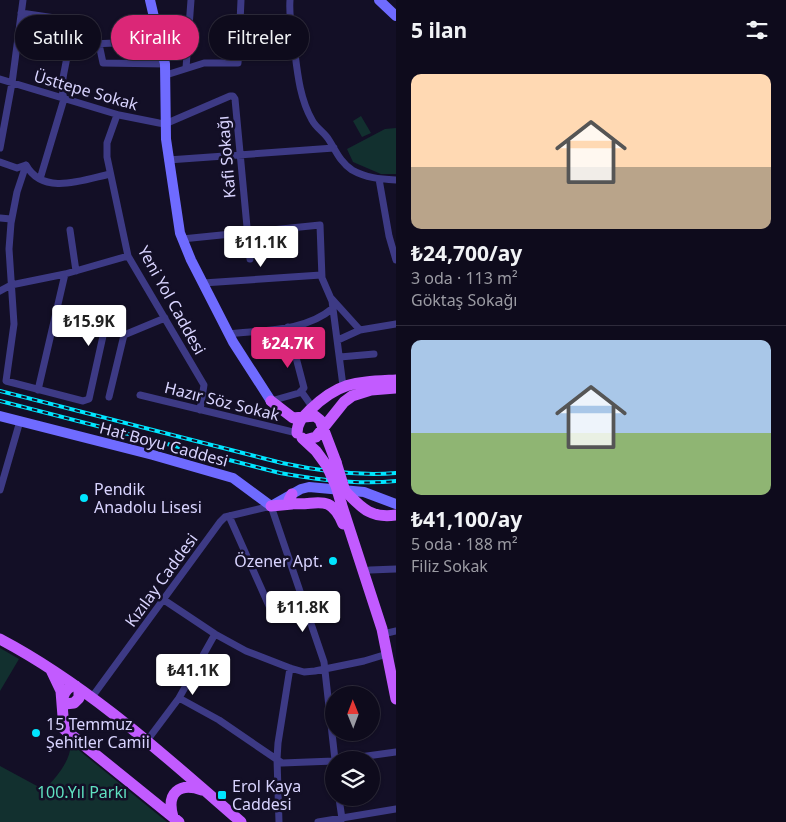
<!DOCTYPE html>
<html lang="tr">
<head>
<meta charset="utf-8">
<style>
	:root { --surface:#0e0b1c; --page:#171425; --text:#f1f3f6; --muted:#9b9ba3; --line:#2e2b3b; --accent:#db2777 }
	body { margin:0; font-family:"Noto Sans",sans-serif; background:var(--page); color:var(--text); height:100vh; display:flex; flex-direction:column; font-size:19px; white-space:nowrap }
	* { box-sizing:border-box; margin:0 }
	p { font-size:16px; color:var(--muted) }
	.icon { flex:none; width:28px; height:28px; fill:none; stroke:currentColor; stroke-width:2; stroke-linecap:round; stroke-linejoin:round }
	.map { position:relative; flex:1; overflow:hidden }
	.sheet { display:flex; flex-direction:column; background:var(--surface); width:390px }
	.sheet>* { flex:none }
	.top-card { position:absolute; left:15px; top:15px; width:305px; height:45px; display:flex; gap:10px }
	.needle { width:32px; rotate:359deg }
	.controls { position:absolute; left:325px; top:686px; display:grid; gap:10px }
	.controls a { display:grid; place-items:center; width:55px; height:55px; border-radius:50%; background:var(--surface); box-shadow:0 1px 4px #0004,0 0 0 1px var(--line); font-size:25px }
	.price { position:absolute; translate:-50% -42px; padding:0 11px; border-radius:5px; background:#fff; color:#222; font-size:16px; line-height:32px; filter:drop-shadow(0 1px 2px #0008) }
	.price::after { content:''; position:absolute; left:50%; top:30px; width:15px; height:11px; margin-left:-8px; background:inherit; clip-path:polygon(0 0,100% 0,50% 100%) }
	.price.on { background:var(--accent); color:#fff }
	ul { padding:0; list-style:none }
	li { display:grid; align-content:center; gap:10px; height:265px; padding:0 15px }
	li+li { border-top:1px solid var(--line) }
	li span { display:grid; place-items:center; height:155px; border-radius:10px; color:#555 }
	li>.icon { margin-inline-start:auto }
	span .icon { width:90px; height:90px; fill:#fffc; stroke-width:1 }
	li b { font-size:21px }
	h2 { display:flex; justify-content:space-between; align-items:center; height:60px; padding:0 15px; font-size:21px }
	.chip { padding:0 18px; border-radius:22px; background:var(--surface); box-shadow:0 1px 4px #0004,0 0 0 1px var(--line); font-size:18px; line-height:45px }
	.chip.on { background:var(--accent); color:#fff }
	main { display:flex; flex:1; min-height:0 }
	.map>svg:first-child { display:block }
</style>
</head>
<body>
<main>
<div class="map">
<svg width="396" height="822" viewBox="0 0 396 822">
	<rect width="100%" height="100%" fill="#130f26"/>
	<path fill="#12302f" d="M361,116L371,133L362,137L353,121Z
		M396,128V174H381L353,162L347,149L385,129Z
		M0,648L19,659L0,691Z
		M70,743L167,822H0V766L37,786L46,787C56,779 73,757 70,743Z"/>
	<g fill="none" stroke-linecap="round" stroke-linejoin="round">
		<path stroke="#3d3a85" stroke-width="7" d="M241,0L240,22L242,26L246,28L291,23
			M290,0C289,13 291,26 293,38C297,66 298,95 312,120C316,128 324,132 329,140C336,151 340,162 352,170C366,178 380,179 396,180
			M21,13L55,18C60,21 62,25 64,31C75,55 57,75 64,99L40,179
			M99,44L103,63L165,64
			M69,45L161,41
			M186,68L191,0
			M166,75L204,63H238L241,25
			M0,79L119,115L159,123L165,124L230,96H233L235,99L250,259
			M117,115L107,143V157L128,256L204,385L200,410
			M0,148L12,83L23,0
			M168,160L334,148
			M0,162L17,168L26,165C43,196 83,180 110,174
			M26,165L17,192L11,223L9,249L14,324L6,381L83,401L89,399L107,318L110,317L124,335
			M379,179L389,236L396,260
			M0,218L11,219
			M70,230L76,271
			M182,239L320,225L322,278L332,301L343,386
			M203,283L321,275
			M0,291L11,285L65,274L128,256
			M332,299L360,330
			M229,334C263,330 305,332 333,308
			M338,340L360,330L396,324
			M340,357L374,354
			M38,390L65,274
			M301,391L313,408
			M140,395L297,433
			M109,397L124,335L165,318
			M271,401L299,393L304,388L288,327
			M0,490L20,421
			M229,516L270,608
			M370,570L396,569
			M164,600L215,634L246,651L290,668L304,672L315,671L364,661L387,654
			M383,634L396,631
			M92,697L220,522L225,517L271,506L324,662L335,760
			M179,698L219,720L282,763L334,761
			M146,742L179,698L215,634
			M338,760L396,752
			M339,798L342,819
			M279,822L277,759L278,743L290,668
			M318,822L396,809"/>
		<path stroke="#6f6bff" stroke-width="10" d="M150,0L165,64L166,139L180,233L191,260L233,342L271,401
			M379,0L396,16
			M0,416L153,455L233,478L271,506L301,489L309,487L364,492L396,504"/>
		<path stroke="#c25bff" stroke-width="11" d="M271,401L293,418L315,416L320,420L336,462
			M297,433C297,422 303,417 310,410C340,381 357,382 396,380
			M302,438L316,451L327,466
			M305,440L316,437L344,402L352,396L371,390L396,388
			M344,490C361,507 370,519 396,515
			M292,494L289,500L290,503C314,508 329,490 343,524
			M341,503L382,629L396,699
			M271,506L292,504
			M0,639C89,686 165,756 241,822
			M51,670L61,691L64,729L179,822
			M72,686H76L79,690V698L74,703L65,704L62,701C64,694 65,690 72,686Z
			M173,817C166,793 179,782 202,790"/>
		<defs>
			<path id="rail" d="M0,391L282,463C319,471 359,476 396,473
				M0,401L280,473C318,480 358,485 396,481"/>
		</defs>
		<use href="#rail" stroke="#00e5ff" stroke-width="4"/>
		<use href="#rail" stroke="#130f26" stroke-width="2" stroke-dasharray="5.5" stroke-linecap="butt"/>
		<path stroke="#c25bff" stroke-width="11" d="M336,462L344,488
			M327,466L336,486L341,503"/>
	</g>
	<g fill="#00e5ff" stroke="#130f26" stroke-width="2">
		<circle cx="84" cy="498" r="5"/>
		<circle cx="333" cy="561" r="5"/>
		<circle cx="36" cy="733" r="5"/>
		<rect x="217" y="790" width="10" height="10" rx="2.5"/>
	</g>
	<g text-anchor="middle" dominant-baseline="central" stroke-width="5" stroke-linejoin="round" paint-order="stroke">
		<g font-size="16" fill="#d9d4ff" stroke="#130f26">
			<text transform="translate(86 90) rotate(16)">Üsttepe Sokak</text>
			<text transform="translate(226 157) rotate(-95)">Kafi Sokağı</text>
			<text transform="translate(172 300) rotate(61)">Yeni Yol Caddesi</text>
			<text transform="translate(222 401) rotate(14)">Hazır Söz Sokak</text>
			<text transform="translate(164 444) rotate(15)">Hat Boyu Caddesi</text>
			<text transform="translate(161 580) rotate(-54)">Kızılay Caddesi</text>
		</g>
		<g font-size="16" fill="#d9d4ff" stroke="#130f26" text-anchor="start">
			<text x="94" y="489">Pendik<tspan x="94" dy="18">Anadolu Lisesi</tspan></text>
			<text x="323" y="561" text-anchor="end">Özener Apt.</text>
			<text x="46" y="724">15 Temmuz<tspan x="46" dy="18">Şehitler Camii</tspan></text>
			<text x="232" y="786">Erol Kaya<tspan x="232" dy="18">Caddesi</tspan></text>
		</g>
		<g font-size="16" fill="#5fe0c0" stroke="#130f26">
			<text x="82" y="792">100.Yıl Parkı</text>
		</g>
	</g>
</svg>
<div class="controls">
<a><svg class="needle" viewBox="-14 -14 28 28"><path d="M0-13l5 13h-10z" fill="#e53935"/><path d="M0 13l5-13h-10z" fill="#9b9ba3"/></svg></a>
<a><svg class="icon" aria-label="layers" viewBox="0 0 24 24"><path d="M12 4l9 5-9 5-9-5zM3 14l9 5 9-5"/></svg></a>
</div>
<b class="price" style="left:261px;top:268px">₺11.1K</b>
<b class="price" style="left:89px;top:347px">₺15.9K</b>
<b class="price on" style="left:288px;top:369px">₺24.7K</b>
<b class="price" style="left:303px;top:633px">₺11.8K</b>
<b class="price" style="left:193px;top:696px">₺41.1K</b>
<div class="top-card">
<a class="chip">Satılık</a>
<a class="chip on">Kiralık</a>
<a class="chip">Filtreler</a>
</div>
</div>
<section class="sheet">
<h2>5 ilan<svg class="icon" aria-label="filters" viewBox="0 0 24 24"><path d="M4 7h16M4 17h16"/><circle cx="9" cy="7" r="2"/><circle cx="15" cy="17" r="2"/></svg></h2>
<ul>
<li><span style="background:linear-gradient(#ffd9b3 60%,#b9a48a 0)"><svg class="icon" aria-label="home" viewBox="0 0 24 24"><path d="M3 11l9-7 9 7M6 9v11h12V9"/></svg></span><div><b>₺24,700/ay</b><p>3 oda · 113 m²</p><p>Göktaş Sokağı</p></div></li>
<li><span style="background:linear-gradient(#a9c7e8 60%,#8fb573 0)"><svg class="icon" aria-label="home" viewBox="0 0 24 24"><path d="M3 11l9-7 9 7M6 9v11h12V9"/></svg></span><div><b>₺41,100/ay</b><p>5 oda · 188 m²</p><p>Filiz Sokak</p></div></li>
</ul>
</section>
</main>
</body>
</html>
